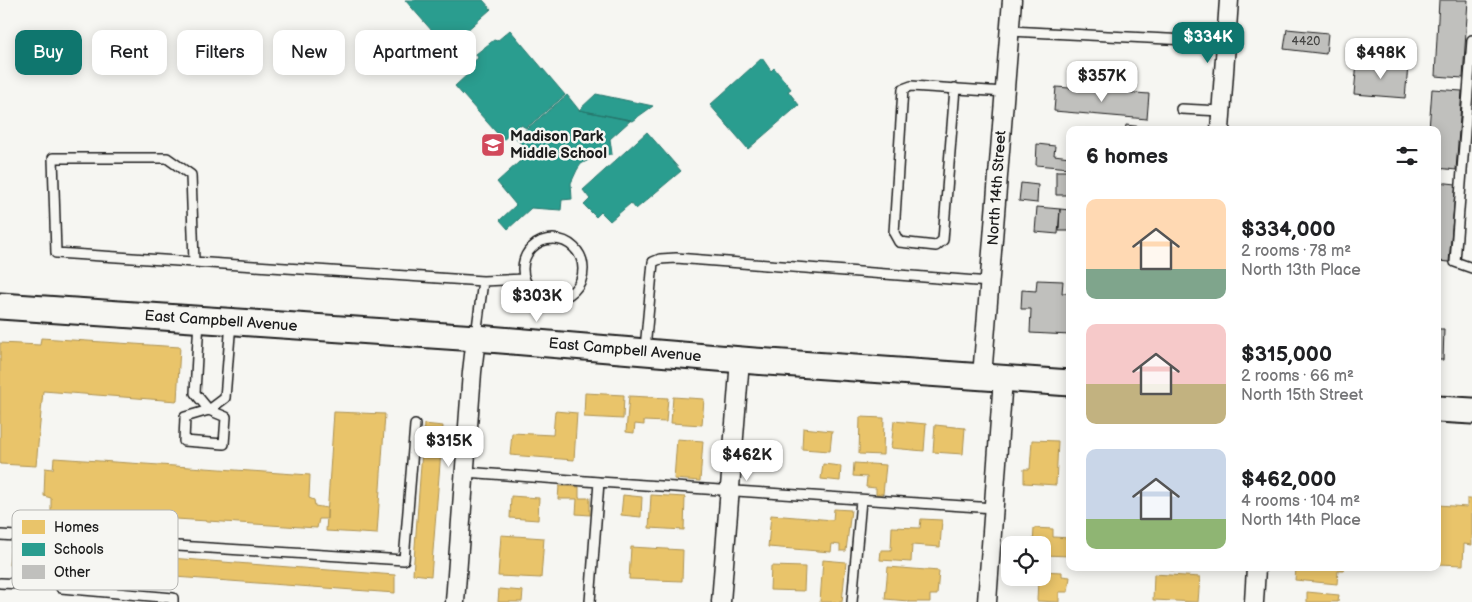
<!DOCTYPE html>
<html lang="en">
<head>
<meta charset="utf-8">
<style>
	:root { --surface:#fff; --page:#f2f2f2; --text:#202124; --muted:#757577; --accent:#0f766e }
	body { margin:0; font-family:"Balsamiq Sans",sans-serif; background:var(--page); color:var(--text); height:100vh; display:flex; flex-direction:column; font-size:19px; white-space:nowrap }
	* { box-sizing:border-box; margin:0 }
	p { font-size:16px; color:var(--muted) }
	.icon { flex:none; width:28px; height:28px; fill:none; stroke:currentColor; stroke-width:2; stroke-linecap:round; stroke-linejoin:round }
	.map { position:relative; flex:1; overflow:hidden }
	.panel { position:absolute; left:1066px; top:126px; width:375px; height:445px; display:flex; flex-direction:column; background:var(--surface); border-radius:10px; box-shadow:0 2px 12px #0003 }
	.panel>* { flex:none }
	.hud { position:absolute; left:15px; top:30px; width:475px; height:45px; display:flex; gap:10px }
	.tools { position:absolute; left:1001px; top:536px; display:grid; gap:10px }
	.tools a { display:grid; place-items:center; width:50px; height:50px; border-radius:10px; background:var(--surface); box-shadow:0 2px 12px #0003; font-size:25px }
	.price { position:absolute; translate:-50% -42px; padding:0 11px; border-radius:10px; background:#fff; color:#222; font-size:16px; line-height:32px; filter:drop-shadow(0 1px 2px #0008) }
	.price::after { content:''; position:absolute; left:50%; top:30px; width:15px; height:11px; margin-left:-8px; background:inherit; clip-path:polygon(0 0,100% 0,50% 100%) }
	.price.active { background:var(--accent); color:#fff }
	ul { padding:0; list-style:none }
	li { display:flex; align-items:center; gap:15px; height:125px; padding:0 20px }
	li span { display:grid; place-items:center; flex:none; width:140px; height:100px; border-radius:10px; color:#555 }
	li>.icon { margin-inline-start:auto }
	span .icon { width:60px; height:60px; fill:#fffc; stroke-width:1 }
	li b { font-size:21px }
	h2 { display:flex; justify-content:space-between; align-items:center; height:60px; padding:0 20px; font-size:21px }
	.tag { padding:0 18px; border-radius:10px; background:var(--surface); box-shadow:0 2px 12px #0003; font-size:18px; line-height:45px }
	.tag.active { background:var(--accent); color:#fff }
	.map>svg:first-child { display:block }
</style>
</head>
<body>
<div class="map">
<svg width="1472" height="602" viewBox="0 0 1472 602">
	<rect width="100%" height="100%" fill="#f6f6f2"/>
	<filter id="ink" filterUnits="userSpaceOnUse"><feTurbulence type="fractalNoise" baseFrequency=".02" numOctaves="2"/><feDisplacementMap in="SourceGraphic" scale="10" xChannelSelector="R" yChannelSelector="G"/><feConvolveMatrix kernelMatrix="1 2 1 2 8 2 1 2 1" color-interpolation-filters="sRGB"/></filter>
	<g filter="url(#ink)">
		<path fill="#e9c46a" stroke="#ac9253" d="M41,338L180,347L177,401L43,391L36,466L0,464V343L40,345Z
			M585,393L624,395L623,419L584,417Z
			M629,396L668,398L666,422L644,421V425L635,424L634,433L626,432Z
			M673,397L704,399L702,425L671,423Z
			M555,411L577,413L574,460L510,455L512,433L553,435Z
			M334,412L385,414L377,534L326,531Z
			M860,417L884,418L883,455L859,454Z
			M894,421L926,424L924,451L891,448Z
			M424,424L443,426L431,576L413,574Z
			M935,425L965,428L963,454L933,452Z
			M803,428L832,431L830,451L802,449Z
			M677,439L703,441L700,481L674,479Z
			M1032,440L1058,441L1056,485L1024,483V469H1030Z
			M54,458L310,475L309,498L314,500L315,506L327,508V519H319L317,528L51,511V498L44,496L45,468L53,469Z
			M854,463L886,465L883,494H876V488L866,487L867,477L853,476Z
			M823,464L841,466L840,481L821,479Z
			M559,486L579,487V498H590V515L576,514L577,499H558Z
			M623,495L642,497L641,517L621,515Z
			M651,495L685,497L684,530L649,528Z
			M511,496L539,498L538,520L510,518Z
			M1467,499H1472V545L1464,544L1463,565L1438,564V505L1467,507Z
			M834,509L851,510L846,551H840V545L832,544L831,552L768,547L771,515L833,520Z
			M921,519L942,520L940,547L912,545L911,562L880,560L881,550H891L892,527L920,528Z
			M1034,528L1053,529V537L1070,538V556L1042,555V545H1033Z
			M501,535L544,538L541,578L498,576Z
			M11,546L395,575V593L9,565Z
			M631,547L683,550L682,581L629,579Z
			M823,560L846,562L842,602H820Z
			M771,566L805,567L804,591L770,590Z
			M888,567L939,571L937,595H930V602H908V601L885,599Z
			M1170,568H1201V571L1170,570Z
			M1296,568H1344V571H1338L1337,584L1295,580Z
			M1042,571L1062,572V576L1070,577L1068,592H1059V602L1037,601L1038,578H1042Z
			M1154,574L1200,577L1198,602L1153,600Z
			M499,589L523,591L522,602H498Z
			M1307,592L1339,595L1338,602H1307Z"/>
		<path fill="#2a9d8f" stroke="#26766c" d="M405,0H483L491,9L447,48Z
			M510,30L565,95L526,128L521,125L503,140L455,86L469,73L465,69L478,58L476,54L494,40L497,41Z
			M762,58L771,71L774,68L791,89L788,91L799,105L748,149L710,105Z
			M596,94L653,106L632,121L579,110Z
			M567,95L579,110L631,120L610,139L612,154L596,156L581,164L577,170L571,183L572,199L562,200L561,210L531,208L508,229L500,220L516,205L497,182L529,153L516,138Z
			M647,132L681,171L636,209L631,203L610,221L601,212L596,217L584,205L590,199L583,190Z"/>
		<path fill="#c0c0bd" stroke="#1c1c1c" d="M1439,0H1468L1463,78L1435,76Z
			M1287,29L1328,33L1326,54L1284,49Z
			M1357,62L1408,66L1405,98L1354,94Z
			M1056,87L1149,94L1147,119L1054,111Z
			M1432,89L1462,91L1456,170L1438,168V130H1429Z
			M1126,125L1161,129V130H1125Z
			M1037,144L1055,146L1054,155L1070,157V168L1036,165Z
			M1056,171H1070V195H1056Z
			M1438,182L1456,184L1449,262L1438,261Z
			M1021,183L1038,185L1037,203L1019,201Z
			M1037,207L1060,209L1058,234L1035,232Z
			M1060,209L1070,210V231H1059Z
			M1037,280L1063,281L1062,293H1070V335L1030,333L1031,309H1021L1022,290L1036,291Z
			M1438,329H1444L1443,360H1438Z"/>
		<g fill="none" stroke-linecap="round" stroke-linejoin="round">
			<defs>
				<path id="lane" d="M1009,31L1226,42
					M1472,40L1455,262L1472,268
					M955,88L943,240L936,246L899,242L894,233L903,89L911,86L1005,92
					M1181,109L1221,111
					M523 269a30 30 0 1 1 60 0a30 30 0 1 1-60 0Z
					M194,262L191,175L167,158H53L56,253L483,281L524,279
					M199,320L195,393L209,410L226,417L224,444L184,441L185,417L209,410L225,398L231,322
					M476,336L483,281
					M645,349L653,262L660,259L676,258L990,282
					M465,472L599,482L994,508
					M0,535L404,560L415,425
					M0,583L23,584
					M61,588L173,598V602
					M590,602L599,482
					M852,602L861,500"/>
				<path id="street" d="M1220,130L1229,0
					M982,377L1012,0
					M455,602L472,372L476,338
					M721,602L740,360
					M987,602L1003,378
					M1254,602L1256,568"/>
				<path id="secondary" d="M0,306L476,338L754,361L1070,383
					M1438,409L1472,411"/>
			</defs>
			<use href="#lane" stroke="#1c1c1c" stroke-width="12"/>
			<use href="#street" stroke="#1c1c1c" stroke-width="21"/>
			<use href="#secondary" stroke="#1c1c1c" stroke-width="29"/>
			<use href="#lane" stroke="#f6f6f2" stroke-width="9"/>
			<use href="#street" stroke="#f6f6f2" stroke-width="18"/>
			<use href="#secondary" stroke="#f6f6f2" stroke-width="25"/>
		</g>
	</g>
	<defs>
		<symbol id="school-square" viewBox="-11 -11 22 22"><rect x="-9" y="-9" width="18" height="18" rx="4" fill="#d1495b" stroke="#f6f6f2"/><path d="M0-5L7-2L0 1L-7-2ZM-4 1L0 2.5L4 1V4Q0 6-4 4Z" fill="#fff"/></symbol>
	</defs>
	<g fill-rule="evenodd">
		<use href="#school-square" x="479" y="131" width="28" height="28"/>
	</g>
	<g text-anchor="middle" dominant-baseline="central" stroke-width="5" stroke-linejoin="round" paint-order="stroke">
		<g font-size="12" fill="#454544">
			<text x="1306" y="41">4420</text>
		</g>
		<g font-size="15" font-weight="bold" fill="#1c1c1c" stroke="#f6f6f2" text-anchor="start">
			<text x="510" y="136">Madison Park<tspan x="510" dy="17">Middle School</tspan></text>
		</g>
		<g font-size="15" fill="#1c1c1c" stroke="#f6f6f2">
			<text transform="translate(997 188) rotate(-86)">North 14th Street</text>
			<text transform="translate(221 321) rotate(4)">East Campbell Avenue</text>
			<text transform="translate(625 350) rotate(5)">East Campbell Avenue</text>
		</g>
	</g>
	<rect x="12" y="510" width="166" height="80" rx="8" fill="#f6f6f2" stroke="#b5b5b2" stroke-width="1"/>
	<rect x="22" y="520" width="23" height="14" fill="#e9c46a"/>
	<rect x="22" y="543" width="23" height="13" fill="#2a9d8f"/>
	<rect x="22" y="565" width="23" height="14" fill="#c0c0bd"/>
	<g font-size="14" fill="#1c1c1c">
		<text x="54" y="532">Homes</text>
		<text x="54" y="554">Schools</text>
		<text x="54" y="577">Other</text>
	</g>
</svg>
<div class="tools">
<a><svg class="icon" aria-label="locate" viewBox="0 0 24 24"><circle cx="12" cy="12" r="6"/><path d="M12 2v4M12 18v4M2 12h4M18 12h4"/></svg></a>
</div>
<b class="price active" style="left:1208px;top:64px">$334K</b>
<b class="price" style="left:1381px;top:80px">$498K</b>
<b class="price" style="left:1102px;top:103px">$357K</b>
<b class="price" style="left:537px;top:323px">$303K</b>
<b class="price" style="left:449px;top:468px">$315K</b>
<b class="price" style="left:747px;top:482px">$462K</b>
<div class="hud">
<a class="tag active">Buy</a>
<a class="tag">Rent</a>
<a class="tag">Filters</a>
<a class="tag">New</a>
<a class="tag">Apartment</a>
</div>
<section class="panel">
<h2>6 homes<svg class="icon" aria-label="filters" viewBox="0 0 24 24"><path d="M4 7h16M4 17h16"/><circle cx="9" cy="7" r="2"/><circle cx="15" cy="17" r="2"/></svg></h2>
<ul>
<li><span style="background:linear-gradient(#ffd9b3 70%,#7fa58c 0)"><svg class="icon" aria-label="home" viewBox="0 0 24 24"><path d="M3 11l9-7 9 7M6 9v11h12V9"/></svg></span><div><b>$334,000</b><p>2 rooms · 78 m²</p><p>North 13th Place</p></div></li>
<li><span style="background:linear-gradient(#f6c9c9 60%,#c2b280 0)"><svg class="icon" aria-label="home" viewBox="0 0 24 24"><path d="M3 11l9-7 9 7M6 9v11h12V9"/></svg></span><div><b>$315,000</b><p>2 rooms · 66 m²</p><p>North 15th Street</p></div></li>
<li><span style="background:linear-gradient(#c9d6e8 70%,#8fb573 0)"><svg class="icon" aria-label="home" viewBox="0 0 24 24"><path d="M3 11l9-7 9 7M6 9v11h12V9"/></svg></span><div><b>$462,000</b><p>4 rooms · 104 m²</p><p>North 14th Place</p></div></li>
</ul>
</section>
</div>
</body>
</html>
